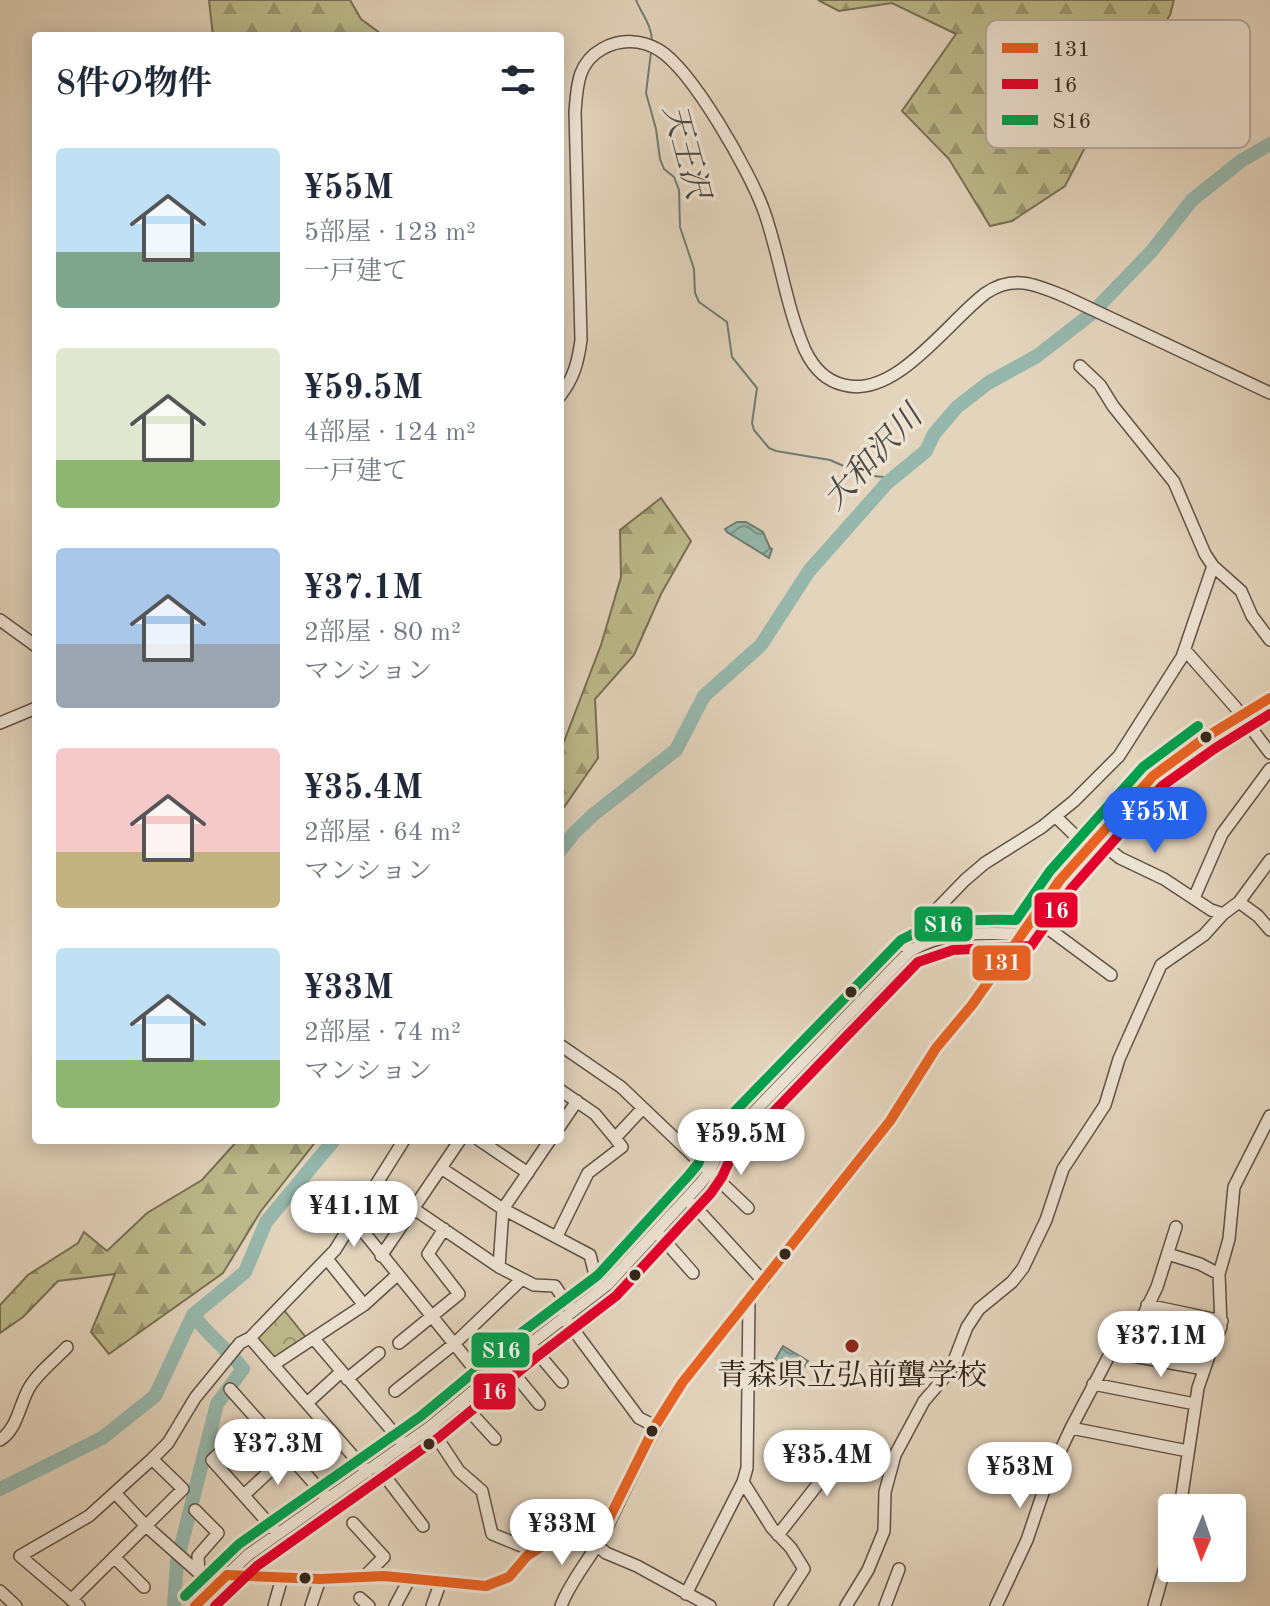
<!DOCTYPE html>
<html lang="ja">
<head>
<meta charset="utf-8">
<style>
	:root { --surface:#fff; --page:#f6f6f7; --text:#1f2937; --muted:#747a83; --accent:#2563eb }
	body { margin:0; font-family:"Old Standard TT","Noto Serif JP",serif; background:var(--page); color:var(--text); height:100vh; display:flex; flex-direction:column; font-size:30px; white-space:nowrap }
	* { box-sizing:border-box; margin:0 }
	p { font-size:26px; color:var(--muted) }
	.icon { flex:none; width:44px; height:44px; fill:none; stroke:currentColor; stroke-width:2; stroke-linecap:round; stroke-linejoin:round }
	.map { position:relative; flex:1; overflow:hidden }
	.panel { position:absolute; left:32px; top:32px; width:532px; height:1112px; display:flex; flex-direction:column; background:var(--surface); border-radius:8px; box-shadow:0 4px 20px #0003 }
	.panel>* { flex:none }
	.needle { width:52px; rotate:182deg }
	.tools { position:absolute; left:1158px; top:1494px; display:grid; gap:16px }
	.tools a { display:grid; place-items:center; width:88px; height:88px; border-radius:8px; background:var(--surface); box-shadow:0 4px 20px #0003; font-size:40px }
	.price { position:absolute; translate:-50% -68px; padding:0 18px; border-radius:28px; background:#fff; color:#222; font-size:26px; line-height:52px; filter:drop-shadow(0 2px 4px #0008) }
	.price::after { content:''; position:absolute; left:50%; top:48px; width:24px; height:18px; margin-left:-12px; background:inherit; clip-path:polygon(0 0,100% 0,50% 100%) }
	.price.current { background:var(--accent); color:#fff }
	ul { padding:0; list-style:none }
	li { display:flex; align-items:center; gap:24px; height:200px; padding:0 24px }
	li span { display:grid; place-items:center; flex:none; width:224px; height:160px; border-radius:8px; color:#555 }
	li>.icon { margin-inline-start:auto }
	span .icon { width:96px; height:96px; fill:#fffc; stroke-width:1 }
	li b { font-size:34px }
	h2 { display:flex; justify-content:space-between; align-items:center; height:96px; padding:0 24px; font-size:34px }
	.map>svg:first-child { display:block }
</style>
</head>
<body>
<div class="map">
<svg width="1270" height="1606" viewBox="0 0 1270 1606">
	<defs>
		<pattern id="forest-firs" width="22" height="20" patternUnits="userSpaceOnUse" patternTransform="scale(2)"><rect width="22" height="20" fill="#bcba8b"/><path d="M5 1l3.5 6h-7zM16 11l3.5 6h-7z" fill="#9a9771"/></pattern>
		<pattern id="park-crowns" width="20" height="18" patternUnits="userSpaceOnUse" patternTransform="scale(2)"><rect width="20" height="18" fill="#bcba8b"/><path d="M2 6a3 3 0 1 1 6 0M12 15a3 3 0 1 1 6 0" fill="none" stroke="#9a9771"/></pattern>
		<pattern id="water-waves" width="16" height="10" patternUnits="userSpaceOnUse" patternTransform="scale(2)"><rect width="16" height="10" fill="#96b8ac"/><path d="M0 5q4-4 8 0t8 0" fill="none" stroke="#7b958b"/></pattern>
	</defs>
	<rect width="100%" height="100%" fill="#e3d4bc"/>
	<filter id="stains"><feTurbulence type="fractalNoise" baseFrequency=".0025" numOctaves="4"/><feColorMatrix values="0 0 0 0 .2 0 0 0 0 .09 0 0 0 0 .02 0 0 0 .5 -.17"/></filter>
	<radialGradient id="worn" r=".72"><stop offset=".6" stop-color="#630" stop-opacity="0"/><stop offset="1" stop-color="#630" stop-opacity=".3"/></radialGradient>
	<path fill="url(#forest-firs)" stroke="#787054" stroke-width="2" d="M209,0H350L361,19L384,36H213Z
		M818,0H1174L1170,15L1093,132L1065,186L1012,221L990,226L949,159L902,111L956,34L892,3L839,11Z
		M661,498L691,541L661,594L634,655L595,699L598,758L560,813V752L601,645L621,577L620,530Z
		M238,1140H317L261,1211L223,1273L109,1354L91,1332L115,1274L58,1281L23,1317L0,1333V1305L28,1275L78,1243L84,1232L107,1251L147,1213L202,1180Z"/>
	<path fill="url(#park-crowns)" stroke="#787054" stroke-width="2" d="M284,1310L308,1340L272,1360L258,1344V1337Z"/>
	<path fill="url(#water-waves)" stroke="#6f7e72" stroke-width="2" d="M737,522H746L763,532L770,548L772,549L769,558L727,532L725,529Z
		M783,1346L808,1361L799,1375L775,1360Z"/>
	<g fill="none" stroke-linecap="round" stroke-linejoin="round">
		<path stroke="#6f7e72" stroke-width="2" d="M636,0C642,15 652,25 652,42
			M651,52L646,93L656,129L660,159L664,169L674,177L679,190L680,227L694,269L695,293L699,302L727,322L732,357L757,388L752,423L754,430L769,448L776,451L830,460L864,475L893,478"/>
		<path stroke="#96b8ac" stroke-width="14" d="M560,851L574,833L594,814L676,750L704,696L761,645L809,571L887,483L926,451L934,434L957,407L988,383L1037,356L1091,314L1151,252L1192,200L1241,161L1270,144
			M0,1489L102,1438L155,1396L193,1315L245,1272L266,1222L334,1140
			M174,1606L177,1562L217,1404L243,1369C227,1349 208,1335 193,1315"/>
		<defs>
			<path id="minor" d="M1080,366L1100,385L1113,406L1174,482L1205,554L1213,566L1241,591L1252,616L1270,640
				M560,396C574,378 578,362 581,340L575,112C577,87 577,63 602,49C620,39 641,39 659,50C693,71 750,172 764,211C780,256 786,307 805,350C813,367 826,381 844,385C896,399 948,321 986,293C1014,274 1037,285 1066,297L1270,393
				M0,620L36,646
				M1185,650L1236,708L1270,753
				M0,723L36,708
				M1055,816L1088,848
				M1096,839L1120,858L1164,879L1211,910L1223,914
				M1194,898L1222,834L1270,769
				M1239,902L1258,916L1270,930
				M1034,918L1111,975
				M910,951L903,944L965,880L985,863L1042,827L1074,801L1119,756L1182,657L1213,566
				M560,1045L621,1087L748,1208
				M560,1090L595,1114L615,1138L643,1108
				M560,1126L577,1101
				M479,1140L528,1173
				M441,1168L503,1209L590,1255L599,1291
				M687,1198L764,1282
				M414,1209L499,1267L534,1285L555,1286L572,1311
				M354,1220L485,1382
				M657,1232L693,1273
				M557,1236L588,1173L622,1147L615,1138
				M1168,1254L1200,1264L1219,1274
				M381,1256L460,1140
				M327,1259L364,1305
				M499,1267L503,1209L550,1140
				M1147,1305L1222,1321
				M564,1317L639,1418L655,1426
				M250,1338L367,1472
				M314,1339L405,1446
				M399,1343L459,1294L428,1254L444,1229
				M530,1344L562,1382
				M1124,1355L1157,1287L1176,1227
				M506,1364L539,1404
				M273,1365L364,1305L397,1275
				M347,1379L379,1353
				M1093,1384L1195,1404
				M230,1389L328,1499
				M395,1391L454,1344L522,1279
				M461,1402L495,1439
				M307,1403L341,1372
				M257,1419L212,1460L278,1534
				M430,1427L459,1471L482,1491L492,1534L534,1551
				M0,1440C17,1429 19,1407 28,1390C36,1374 55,1360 67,1347
				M815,1441L802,1457L824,1473
				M1188,1451L1071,1428L1111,1352L1204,1369
				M1002,1455L1049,1475
				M377,1466L423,1526
				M743,1482L772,1528L791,1548L804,1569L780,1606
				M116,1494L146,1526L199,1573
				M244,1495L288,1454
				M1180,1508L1198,1388L1212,1347L1221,1327L1219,1274L1229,1239L1234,1187L1270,1116
				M195,1510L218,1533L198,1556L199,1573L214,1589
				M353,1523L384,1557L365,1576
				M778,1535L851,1442
				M114,1557L144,1587
				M227,1575L320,1579L384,1576L486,1586L509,1577L527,1556L545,1544L568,1538H584L590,1539L606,1553L637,1566L710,1606
				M0,1591L16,1606
				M686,1594L743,1482L747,1468L749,1299
				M360,1598L369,1606
				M71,1600L183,1489L152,1459
				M79,1606L20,1556L89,1516L152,1459L168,1443L195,1398L240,1343L250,1338L335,1250L404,1140
				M195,1606L248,1555L430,1427L530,1344L607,1285L700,1184L710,1171L720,1147L910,951C944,930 985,933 1023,934
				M274,1606L282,1578
				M311,1606L320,1579
				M395,1606L410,1578
				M432,1606L441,1581
				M561,1606C571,1579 592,1557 605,1531C630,1481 651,1429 682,1383L890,1121L936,1048L972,1005L1060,880L1153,776L1206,737L1270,698
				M846,1606L868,1570L884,1531L885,1492L895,1455L924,1401L950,1371L967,1327L979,1309L1012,1282L1023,1268L1046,1220L1063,1169L1105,1105L1119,1059L1161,965L1204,935L1223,914L1239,902L1270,860
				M885,1606L899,1569
				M996,1606L1027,1540L1049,1475L1071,1428
				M1154,1606L1172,1542"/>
		</defs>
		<use href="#minor" stroke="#605244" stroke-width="14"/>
		<use href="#minor" stroke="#ede3d3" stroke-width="11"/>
		<defs>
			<path id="bus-1" d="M195,1606L227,1575L320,1579L384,1576L486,1586L509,1577L527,1556L545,1544L578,1538L590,1539L596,1545L655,1426L682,1383L890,1121L936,1048L972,1005L1060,880L1153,776L1206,737L1270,698"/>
			<path id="bus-2" d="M215,1606L257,1566L438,1438L539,1355L616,1296L711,1193L722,1177L732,1155L918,962L953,950L1031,946L1071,889L1162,786L1214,749L1270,714"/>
			<path id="bus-3" d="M185,1596L239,1544L421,1416L521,1333L598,1275L689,1175L698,1164L710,1137L901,940C937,919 975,919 1016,920L1050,871L1143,767L1198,726"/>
		</defs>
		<use href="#bus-1" stroke="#ede3d3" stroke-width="16"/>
		<use href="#bus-2" stroke="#ede3d3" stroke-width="16"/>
		<use href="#bus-3" stroke="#ede3d3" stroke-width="16"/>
		<use href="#bus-1" stroke="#e86222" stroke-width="10"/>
		<use href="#bus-2" stroke="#e4002b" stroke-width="10"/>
		<use href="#bus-3" stroke="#03a04e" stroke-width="10"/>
	</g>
	<g fill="#34261c" stroke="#ede3d3" stroke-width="3">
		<circle cx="1206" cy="737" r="7"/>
		<circle cx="851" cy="992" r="7"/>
		<circle cx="785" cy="1254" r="7"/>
		<circle cx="635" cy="1275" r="7"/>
		<circle cx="652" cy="1431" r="7"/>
		<circle cx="429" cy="1444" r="7"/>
		<circle cx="305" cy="1578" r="7"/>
	</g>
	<circle fill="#8f2418" stroke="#ede3d3" stroke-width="3" cx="852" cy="1346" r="8"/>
	<g text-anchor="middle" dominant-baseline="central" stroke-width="7" stroke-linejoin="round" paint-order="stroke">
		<g font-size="30" fill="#34261c" stroke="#ede3d3">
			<text x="852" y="1377">青森県立弘前聾学校</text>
		</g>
		<g font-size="32" font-style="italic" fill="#4c4a40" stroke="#ede3d3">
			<text transform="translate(684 152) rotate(75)">天王沢</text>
			<text transform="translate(874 459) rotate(-47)">大和沢川</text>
		</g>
	</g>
	<rect x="986" y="20" width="264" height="128" rx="12" fill="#ede3d3" stroke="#b6aa9c" stroke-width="2"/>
	<rect x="1002" y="43" width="36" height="10" fill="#e86222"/>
	<rect x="1002" y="79" width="36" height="10" fill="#e4002b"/>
	<rect x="1002" y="115" width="36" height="10" fill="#03a04e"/>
	<g font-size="22" fill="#34261c">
		<text x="1052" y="56">131</text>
		<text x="1052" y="92">16</text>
		<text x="1052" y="128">S16</text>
	</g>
	<g stroke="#ede3d3" stroke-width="3">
		<rect x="1033" y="891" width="46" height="38" rx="8" fill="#e4002b"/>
		<rect x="913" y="905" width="61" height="38" rx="8" fill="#03a04e"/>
		<rect x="971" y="944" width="61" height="38" rx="8" fill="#e86222"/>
		<rect x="470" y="1331" width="61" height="38" rx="8" fill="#03a04e"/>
		<rect x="472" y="1372" width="45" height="39" rx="8" fill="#e4002b"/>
	</g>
	<g font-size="22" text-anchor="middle" font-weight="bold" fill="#fff">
		<text x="1056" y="918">16</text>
		<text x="943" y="932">S16</text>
		<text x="1002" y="970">131</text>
		<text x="501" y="1358">S16</text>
		<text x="494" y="1399">16</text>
	</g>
	<rect width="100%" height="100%" filter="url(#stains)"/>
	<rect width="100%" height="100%" fill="url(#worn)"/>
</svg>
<div class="tools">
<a><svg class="needle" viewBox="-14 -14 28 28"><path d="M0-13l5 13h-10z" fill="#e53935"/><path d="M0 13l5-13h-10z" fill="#747a83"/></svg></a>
</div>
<b class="price current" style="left:1155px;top:855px">¥55M</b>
<b class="price" style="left:741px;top:1177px">¥59.5M</b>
<b class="price" style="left:354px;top:1249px">¥41.1M</b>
<b class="price" style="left:1161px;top:1379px">¥37.1M</b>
<b class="price" style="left:278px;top:1487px">¥37.3M</b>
<b class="price" style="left:827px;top:1498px">¥35.4M</b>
<b class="price" style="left:1020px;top:1510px">¥53M</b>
<b class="price" style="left:562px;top:1567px">¥33M</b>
<section class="panel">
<h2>8件の物件<svg class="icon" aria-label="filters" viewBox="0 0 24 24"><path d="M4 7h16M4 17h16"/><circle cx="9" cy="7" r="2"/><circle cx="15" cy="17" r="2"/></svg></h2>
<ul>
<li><span style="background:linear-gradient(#bfe0f5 65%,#7fa58c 0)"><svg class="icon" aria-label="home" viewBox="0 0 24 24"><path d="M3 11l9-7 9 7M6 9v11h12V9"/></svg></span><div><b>¥55M</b><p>5部屋 · 123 m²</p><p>一戸建て</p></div></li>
<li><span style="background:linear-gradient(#dfe7d0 70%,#8fb573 0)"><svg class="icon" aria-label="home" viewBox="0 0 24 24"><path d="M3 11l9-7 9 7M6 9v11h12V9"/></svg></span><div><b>¥59.5M</b><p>4部屋 · 124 m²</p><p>一戸建て</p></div></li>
<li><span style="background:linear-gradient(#a9c7e8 60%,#9aa5b1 0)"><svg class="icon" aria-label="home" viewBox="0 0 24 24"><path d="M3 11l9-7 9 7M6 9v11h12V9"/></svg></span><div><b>¥37.1M</b><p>2部屋 · 80 m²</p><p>マンション</p></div></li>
<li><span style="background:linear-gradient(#f6c9c9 65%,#c2b280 0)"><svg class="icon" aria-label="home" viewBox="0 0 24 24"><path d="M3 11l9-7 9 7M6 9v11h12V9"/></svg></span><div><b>¥35.4M</b><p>2部屋 · 64 m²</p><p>マンション</p></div></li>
<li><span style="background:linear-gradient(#bfe0f5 70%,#8fb573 0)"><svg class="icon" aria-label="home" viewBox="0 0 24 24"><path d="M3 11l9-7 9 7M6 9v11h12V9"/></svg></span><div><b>¥33M</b><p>2部屋 · 74 m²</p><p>マンション</p></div></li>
</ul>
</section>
</div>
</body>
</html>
